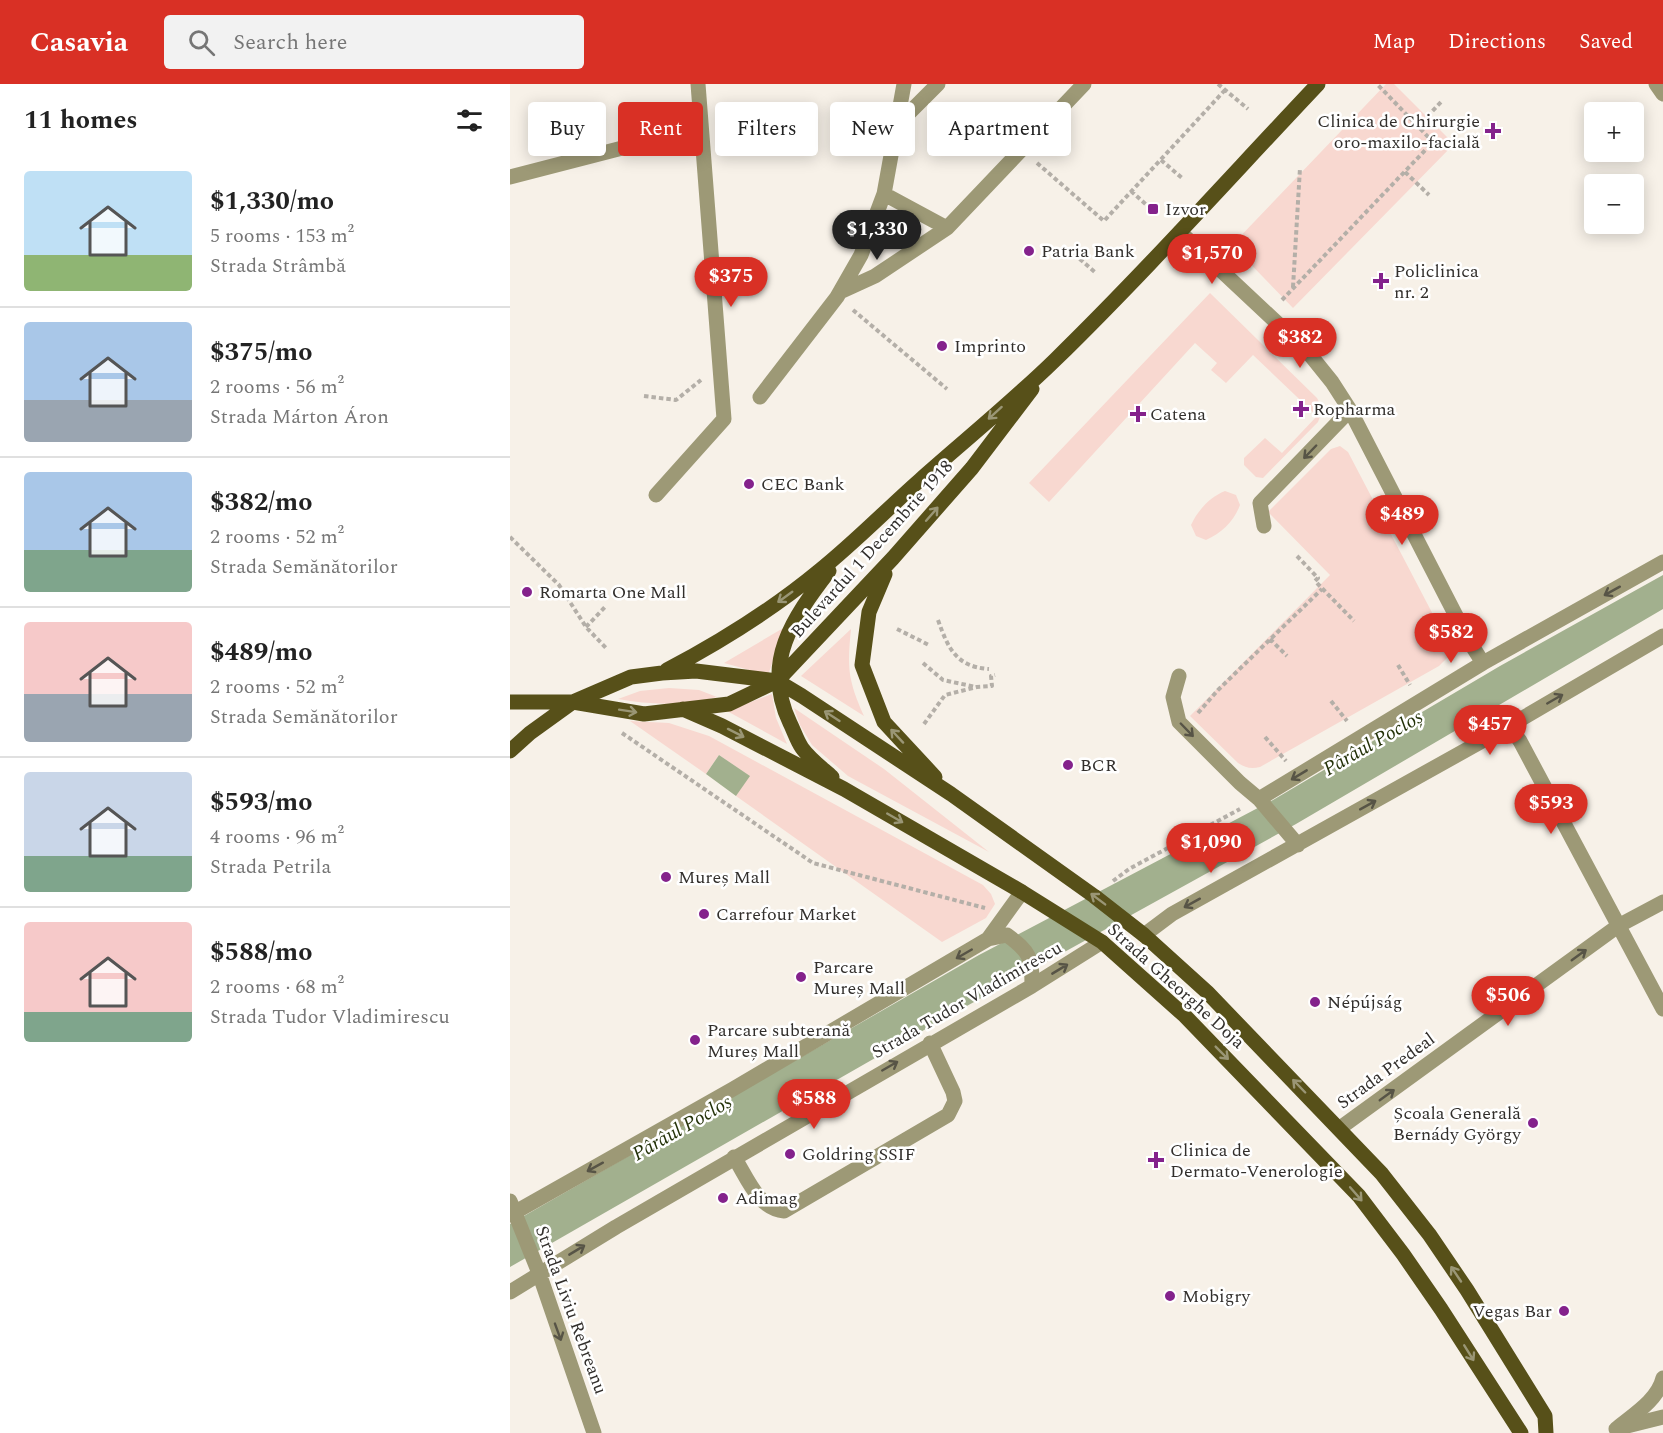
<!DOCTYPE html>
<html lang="en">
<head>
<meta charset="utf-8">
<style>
	:root { --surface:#fff; --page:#f2f2f2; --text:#222; --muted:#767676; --line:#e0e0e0; --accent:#d93025 }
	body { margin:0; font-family:Spectral,serif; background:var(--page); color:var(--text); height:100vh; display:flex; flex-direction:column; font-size:22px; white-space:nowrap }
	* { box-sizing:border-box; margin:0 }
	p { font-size:20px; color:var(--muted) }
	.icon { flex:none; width:33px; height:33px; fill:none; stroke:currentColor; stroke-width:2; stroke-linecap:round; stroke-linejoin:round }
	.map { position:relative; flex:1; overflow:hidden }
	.drawer { display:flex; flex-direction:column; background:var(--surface); width:510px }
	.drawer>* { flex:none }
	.guide { position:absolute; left:18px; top:18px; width:570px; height:54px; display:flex; gap:12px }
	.buttons { position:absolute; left:1074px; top:18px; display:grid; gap:12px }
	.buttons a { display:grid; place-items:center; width:60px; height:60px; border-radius:6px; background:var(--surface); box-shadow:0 3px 15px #0003; font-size:30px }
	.price { position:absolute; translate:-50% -51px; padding:0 14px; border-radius:21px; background:var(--accent); color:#fff; font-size:20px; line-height:39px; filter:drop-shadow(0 2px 3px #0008) }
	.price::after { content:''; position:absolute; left:50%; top:36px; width:18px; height:14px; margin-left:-9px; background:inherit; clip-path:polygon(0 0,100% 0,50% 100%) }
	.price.on { background:#222; color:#fff }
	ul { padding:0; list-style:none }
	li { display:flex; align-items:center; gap:18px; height:150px; padding:0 24px }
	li+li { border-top:2px solid var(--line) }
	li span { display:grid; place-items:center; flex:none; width:168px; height:120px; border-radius:6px; color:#555 }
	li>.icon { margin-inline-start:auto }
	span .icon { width:72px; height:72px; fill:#fffc; stroke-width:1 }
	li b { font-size:26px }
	h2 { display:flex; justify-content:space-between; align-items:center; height:72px; padding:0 24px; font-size:26px }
	.chip { padding:0 21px; border-radius:6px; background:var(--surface); box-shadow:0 3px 15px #0003; font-size:21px; line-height:54px }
	.chip.on { background:var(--accent); color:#fff }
	header { display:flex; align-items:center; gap:36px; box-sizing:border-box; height:84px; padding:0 30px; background:var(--accent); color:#fff }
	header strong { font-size:28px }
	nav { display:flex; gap:33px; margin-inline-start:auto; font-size:21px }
	.search { width:420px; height:54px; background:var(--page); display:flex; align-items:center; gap:15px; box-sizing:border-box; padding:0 21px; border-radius:6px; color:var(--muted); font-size:22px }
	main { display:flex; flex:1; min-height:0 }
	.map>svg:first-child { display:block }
</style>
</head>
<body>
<header>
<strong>Casavia</strong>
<div class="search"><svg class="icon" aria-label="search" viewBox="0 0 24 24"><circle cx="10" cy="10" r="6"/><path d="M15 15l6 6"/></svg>Search here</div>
<nav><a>Map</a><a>Directions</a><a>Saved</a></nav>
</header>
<main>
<section class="drawer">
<h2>11 homes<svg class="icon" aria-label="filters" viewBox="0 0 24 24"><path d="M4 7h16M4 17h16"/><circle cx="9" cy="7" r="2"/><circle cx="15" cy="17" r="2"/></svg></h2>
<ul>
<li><span style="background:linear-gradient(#bfe0f5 70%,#8fb573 0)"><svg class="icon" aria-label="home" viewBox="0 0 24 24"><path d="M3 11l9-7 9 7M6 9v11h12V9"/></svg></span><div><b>$1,330/mo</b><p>5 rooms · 153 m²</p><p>Strada Strâmbă</p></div></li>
<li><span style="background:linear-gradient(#a9c7e8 65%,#9aa5b1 0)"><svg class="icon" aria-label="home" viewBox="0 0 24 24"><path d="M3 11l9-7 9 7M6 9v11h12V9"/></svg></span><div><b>$375/mo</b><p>2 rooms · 56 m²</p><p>Strada Márton Áron</p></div></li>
<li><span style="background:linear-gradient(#a9c7e8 65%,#7fa58c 0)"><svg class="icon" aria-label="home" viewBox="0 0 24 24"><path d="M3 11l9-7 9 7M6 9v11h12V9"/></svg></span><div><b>$382/mo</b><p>2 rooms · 52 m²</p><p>Strada Semănătorilor</p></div></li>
<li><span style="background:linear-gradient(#f6c9c9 60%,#9aa5b1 0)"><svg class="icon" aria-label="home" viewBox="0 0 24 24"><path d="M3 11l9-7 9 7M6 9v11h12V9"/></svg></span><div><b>$489/mo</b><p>2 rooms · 52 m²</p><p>Strada Semănătorilor</p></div></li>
<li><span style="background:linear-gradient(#c9d6e8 70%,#7fa58c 0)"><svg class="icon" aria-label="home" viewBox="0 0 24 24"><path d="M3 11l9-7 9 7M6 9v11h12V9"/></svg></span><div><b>$593/mo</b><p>4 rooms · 96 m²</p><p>Strada Petrila</p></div></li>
<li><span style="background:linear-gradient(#f6c9c9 75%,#7fa58c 0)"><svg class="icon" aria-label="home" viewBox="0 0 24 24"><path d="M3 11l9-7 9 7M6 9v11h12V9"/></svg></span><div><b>$588/mo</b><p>2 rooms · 68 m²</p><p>Strada Tudor Vladimirescu</p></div></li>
</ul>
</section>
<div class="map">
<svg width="1153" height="1349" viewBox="0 0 1153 1349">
	<rect width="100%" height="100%" fill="#f7f1e8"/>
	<path fill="#f8d8d0" d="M876,0H884L944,60L783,224L722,161Z
		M700,209L807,314C812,323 812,328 808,338L753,394L746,393L734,381V374L755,354L772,369L807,332L743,271L716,299L701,286L707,279L685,259L539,418L519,399Z
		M830,362L838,368L940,563L937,574L929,582L750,683C741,685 736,684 728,679L680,632L820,491L758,428L821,365Z
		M715,407L726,411L730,421C724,437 712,449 696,456L686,452L681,441C688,426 700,413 715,407Z
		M275,543L258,591L214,579Z
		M341,545C337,584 338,596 354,632L291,592Z
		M159,604L189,606L207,613C174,622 142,621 108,615L130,607Z
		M262,610L266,634L277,660L217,627Z
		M284,624L374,685L479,768L338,692L302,661L290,641Z
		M120,637L159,639L199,652L473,801L481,810L485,820L476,834L432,858L226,712L239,692L209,671L196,690Z"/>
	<path fill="#a2b08e" d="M1153,491V525L786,740L435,934L0,1183V1140L469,871L763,716L990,582Z
		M209,671L240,692L226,712L196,690Z"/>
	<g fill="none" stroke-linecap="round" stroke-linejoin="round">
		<path stroke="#b4afa8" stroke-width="4" stroke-dasharray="4.5 3" stroke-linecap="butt" d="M708,0L738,25
			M907,43L931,18
			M651,76L672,94
			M527,79L594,137L715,6
			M895,88L919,111
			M621,107L641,125
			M564,170L586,189
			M783,203L790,84
			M772,216L923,58L867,0
			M343,226L437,305
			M134,312L166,316L191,296
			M0,453L49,501L76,543L96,564
			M787,472L808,494L805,497L844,537
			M428,536C438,564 446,583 479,585
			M76,543L96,522
			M387,545L419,561
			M760,555L777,572
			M413,579L433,596L466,603
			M888,581L900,601
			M821,617L837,637
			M688,629L708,606L812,505
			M414,640L435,611L467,603L482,602L481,592L485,591
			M112,649L303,779L475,824
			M755,653L776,677
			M603,797L619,785L730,725"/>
		<path stroke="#9d9976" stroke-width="15" d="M1146,0L1153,10
			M384,44L428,0
			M0,93L151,54
			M374,110L437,144
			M670,148L797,267L822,298L840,326L959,557L973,579
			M330,208L365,192L437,144L574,0
			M250,313L327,213L351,171L374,110L394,0
			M146,411L214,335L188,0
			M754,442L750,419L840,326
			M669,592L663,613L669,638L730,699L749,715L788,761
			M999,642L1010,657L1153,925
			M749,715L973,579L1153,478
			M634,851L662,830L999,642L1153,552
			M478,855L497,851C520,868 522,873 522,902
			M830,1044L1108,842L1153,818
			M224,1073C237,1093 248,1125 274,1127L438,1031L445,1017L443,1008L420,959
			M0,1117L29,1189L84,1349
			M0,1131L223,1005L478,855L512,808
			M0,1208L106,1143L522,902L592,858
			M1109,1344L1153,1333
			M1106,1345C1123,1331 1148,1316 1153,1294"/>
		<path stroke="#575019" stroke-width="15" d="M319,487C283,534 251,579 280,639C284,647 287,657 292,664C300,675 312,684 322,693
			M375,490L359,528L352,581L374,638L425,693
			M157,586C210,558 263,525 309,487C344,459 376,426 410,396C455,356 502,318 545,276C636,187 721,92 808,0
			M0,618H63L134,630L219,620L267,597L383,474L462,384L522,305
			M173,625L212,642L334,705L512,808L592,858L675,932L849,1112L893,1170L931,1225L1011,1349
			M0,667L20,649L63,618L121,593L152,589L186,587L267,597L292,612L441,710L584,812L634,851L697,908L872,1090L919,1150L957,1206L1035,1332L1036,1349"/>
	</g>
	<defs><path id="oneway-shaft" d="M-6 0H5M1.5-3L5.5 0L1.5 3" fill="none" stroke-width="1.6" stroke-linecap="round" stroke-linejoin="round" transform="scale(1.5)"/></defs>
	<g stroke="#9a9675">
		<use href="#oneway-shaft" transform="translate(485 329) rotate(138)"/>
		<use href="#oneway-shaft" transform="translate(422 430) rotate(-49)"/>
		<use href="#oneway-shaft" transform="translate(275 513) rotate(144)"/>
		<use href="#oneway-shaft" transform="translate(118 627) rotate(9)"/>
		<use href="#oneway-shaft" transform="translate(322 632) rotate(-147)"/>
		<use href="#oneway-shaft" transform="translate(226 649) rotate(27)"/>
		<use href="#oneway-shaft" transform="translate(387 652) rotate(-133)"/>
		<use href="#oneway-shaft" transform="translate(385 734) rotate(30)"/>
		<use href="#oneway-shaft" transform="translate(588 815) rotate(-143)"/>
		<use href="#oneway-shaft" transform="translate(712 969) rotate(45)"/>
		<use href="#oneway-shaft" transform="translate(789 1002) rotate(-134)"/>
		<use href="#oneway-shaft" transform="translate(846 1110) rotate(49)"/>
		<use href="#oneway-shaft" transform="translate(946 1190) rotate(-124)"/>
		<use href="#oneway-shaft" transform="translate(959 1269) rotate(58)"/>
	</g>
	<g stroke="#575446">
		<use href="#oneway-shaft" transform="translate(800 368) rotate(134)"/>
		<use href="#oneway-shaft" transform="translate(1102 507) rotate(151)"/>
		<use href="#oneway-shaft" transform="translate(1045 615) rotate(-30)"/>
		<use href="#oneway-shaft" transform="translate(677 646) rotate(46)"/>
		<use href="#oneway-shaft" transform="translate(789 691) rotate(149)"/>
		<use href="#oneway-shaft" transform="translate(858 721) rotate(-29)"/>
		<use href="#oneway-shaft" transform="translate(682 819) rotate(151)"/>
		<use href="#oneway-shaft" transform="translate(454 870) rotate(150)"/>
		<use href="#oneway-shaft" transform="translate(1069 871) rotate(-36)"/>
		<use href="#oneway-shaft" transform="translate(550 885) rotate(-31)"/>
		<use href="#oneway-shaft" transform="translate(380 982) rotate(-30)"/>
		<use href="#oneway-shaft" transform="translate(877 1011) rotate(-36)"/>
		<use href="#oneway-shaft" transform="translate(85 1083) rotate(151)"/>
		<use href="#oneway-shaft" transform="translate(67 1166) rotate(-31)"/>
		<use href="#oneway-shaft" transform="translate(48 1248) rotate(70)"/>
	</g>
	<g fill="#84228c" stroke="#fff" stroke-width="2">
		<path d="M980 38h6v6h6v6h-6v6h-6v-6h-6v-6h6z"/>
		<rect x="637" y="119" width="12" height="12" rx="3"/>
		<circle cx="519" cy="167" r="6"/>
		<path d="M868 188h6v6h6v6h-6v6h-6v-6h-6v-6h6z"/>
		<circle cx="432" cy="262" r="6"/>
		<path d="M788 316h6v6h6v6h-6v6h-6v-6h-6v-6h6z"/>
		<path d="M625 321h6v6h6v6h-6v6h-6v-6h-6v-6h6z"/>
		<circle cx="239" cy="400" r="6"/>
		<circle cx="17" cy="508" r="6"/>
		<circle cx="558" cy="681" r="6"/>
		<circle cx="156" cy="793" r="6"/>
		<circle cx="194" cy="830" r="6"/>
		<circle cx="291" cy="893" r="6"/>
		<circle cx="805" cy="918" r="6"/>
		<circle cx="185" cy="956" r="6"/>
		<circle cx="1023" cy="1039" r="6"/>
		<circle cx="280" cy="1070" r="6"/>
		<path d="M643 1067h6v6h6v6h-6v6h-6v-6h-6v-6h6z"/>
		<circle cx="213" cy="1114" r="6"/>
		<circle cx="660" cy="1212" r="6"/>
		<circle cx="1054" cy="1227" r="6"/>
	</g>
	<g text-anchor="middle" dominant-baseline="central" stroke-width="5" stroke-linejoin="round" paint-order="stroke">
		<g font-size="18" fill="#322f2c" stroke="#fff" text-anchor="start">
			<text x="970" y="37" text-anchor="end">Clinica de Chirurgie<tspan x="970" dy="21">oro-maxilo-facială</tspan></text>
			<text x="655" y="125">Izvor</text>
			<text x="531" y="167">Patria Bank</text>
			<text x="884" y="187">Policlinica<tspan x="884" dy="21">nr. 2</tspan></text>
			<text x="444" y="262">Imprinto</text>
			<text x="803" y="325">Ropharma</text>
			<text x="640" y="330">Catena</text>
			<text x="251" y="400">CEC Bank</text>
			<text x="29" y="508">Romarta One Mall</text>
			<text x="570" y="681">BCR</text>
			<text x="168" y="793">Mureș Mall</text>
			<text x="206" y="830">Carrefour Market</text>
			<text x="303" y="883">Parcare<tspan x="303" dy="21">Mureș Mall</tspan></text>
			<text x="817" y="918">Népújság</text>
			<text x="197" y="946">Parcare subterană<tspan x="197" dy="21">Mureș Mall</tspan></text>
			<text x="1011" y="1029" text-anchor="end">Școala Generală<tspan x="1011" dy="21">Bernády György</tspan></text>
			<text x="660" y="1066">Clinica de<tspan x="660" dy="21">Dermato-Venerologie</tspan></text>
			<text x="292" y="1070">Goldring SSIF</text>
			<text x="225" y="1114">Adimag</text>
			<text x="672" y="1212">Mobigry</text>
			<text x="1042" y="1227" text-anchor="end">Vegas Bar</text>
		</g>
		<g font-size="18" fill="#322f2c" stroke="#fff">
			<text transform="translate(362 465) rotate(-48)">Bulevardul 1 Decembrie 1918</text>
			<text transform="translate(666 902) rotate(42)">Strada Gheorghe Doja</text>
			<text transform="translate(457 916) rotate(-30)">Strada Tudor Vladimirescu</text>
			<text transform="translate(876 987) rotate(-36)">Strada Predeal</text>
			<text transform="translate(61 1226) rotate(70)">Strada Liviu Rebreanu</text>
		</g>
		<g font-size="20" font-style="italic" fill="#243209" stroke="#fff">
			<text transform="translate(863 659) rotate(-30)">Pârâul Pocloș</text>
			<text transform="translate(172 1044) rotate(-30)">Pârâul Pocloș</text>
		</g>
	</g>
</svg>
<div class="buttons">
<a>+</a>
<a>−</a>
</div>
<b class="price on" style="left:367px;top:177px">$1,330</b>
<b class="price" style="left:702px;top:201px">$1,570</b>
<b class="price" style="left:221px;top:224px">$375</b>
<b class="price" style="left:790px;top:285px">$382</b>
<b class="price" style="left:892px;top:462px">$489</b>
<b class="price" style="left:941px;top:580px">$582</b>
<b class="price" style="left:980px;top:672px">$457</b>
<b class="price" style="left:1041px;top:751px">$593</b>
<b class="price" style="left:701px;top:790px">$1,090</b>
<b class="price" style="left:998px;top:943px">$506</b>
<b class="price" style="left:304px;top:1046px">$588</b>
<div class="guide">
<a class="chip">Buy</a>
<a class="chip on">Rent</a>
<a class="chip">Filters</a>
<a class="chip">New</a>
<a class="chip">Apartment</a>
</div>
</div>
</main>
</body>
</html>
